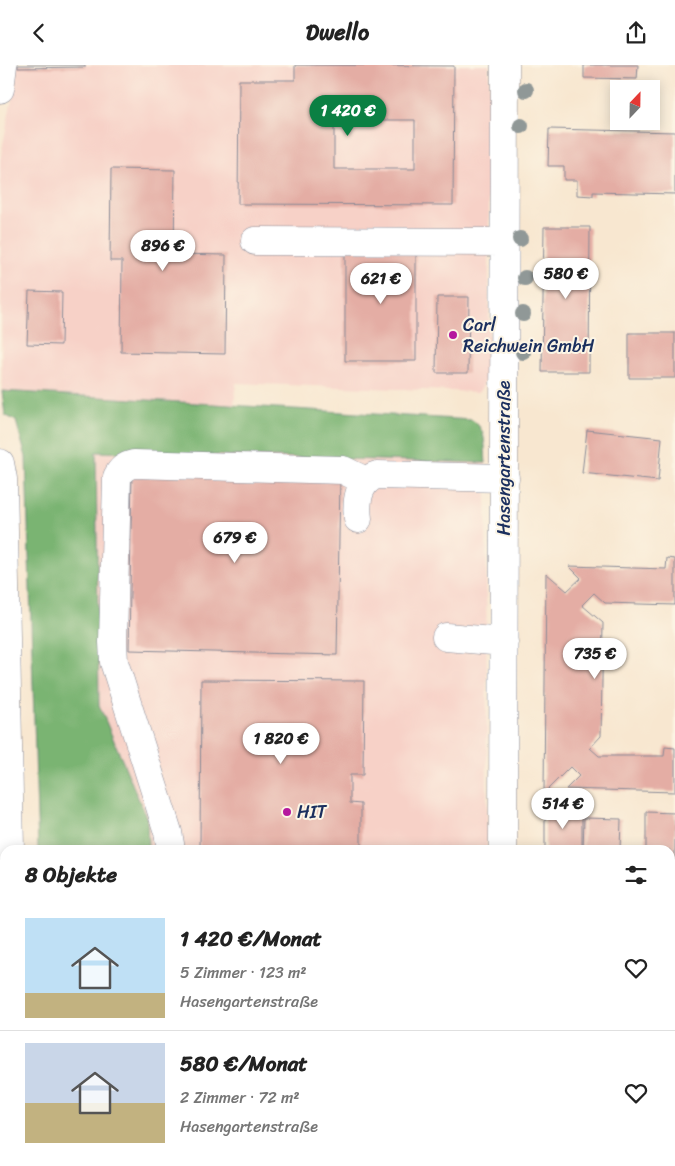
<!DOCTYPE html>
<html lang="de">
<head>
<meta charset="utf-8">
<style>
	:root { --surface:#fff; --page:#f6f6f6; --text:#222; --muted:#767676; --line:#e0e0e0; --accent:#0b8043 }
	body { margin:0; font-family:Sriracha,sans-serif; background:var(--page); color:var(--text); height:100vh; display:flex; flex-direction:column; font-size:19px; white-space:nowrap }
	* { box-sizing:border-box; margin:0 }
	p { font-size:16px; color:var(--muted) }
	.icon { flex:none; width:28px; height:28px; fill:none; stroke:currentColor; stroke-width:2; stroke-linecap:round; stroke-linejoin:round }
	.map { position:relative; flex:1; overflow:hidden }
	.sheet { position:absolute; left:0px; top:780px; width:675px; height:321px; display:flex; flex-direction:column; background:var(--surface); border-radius:15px 15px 0 0; box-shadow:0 2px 12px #0003 }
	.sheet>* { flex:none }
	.needle { width:32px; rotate:22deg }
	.tools { position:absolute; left:610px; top:15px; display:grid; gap:10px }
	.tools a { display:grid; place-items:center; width:50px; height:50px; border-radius:0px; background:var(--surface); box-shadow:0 2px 12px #0003; font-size:25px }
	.price { position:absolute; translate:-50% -42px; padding:0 11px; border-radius:18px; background:#fff; color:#222; font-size:16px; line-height:32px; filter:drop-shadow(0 1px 2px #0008) }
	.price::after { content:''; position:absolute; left:50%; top:30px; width:15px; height:11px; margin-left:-8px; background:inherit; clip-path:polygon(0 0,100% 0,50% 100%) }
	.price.selected { background:var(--accent); color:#fff }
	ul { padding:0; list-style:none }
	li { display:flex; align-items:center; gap:15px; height:125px; padding:0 25px }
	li+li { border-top:1px solid var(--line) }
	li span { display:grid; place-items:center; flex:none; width:140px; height:100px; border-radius:0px; color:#555 }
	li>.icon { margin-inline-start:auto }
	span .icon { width:60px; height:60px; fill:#fffc; stroke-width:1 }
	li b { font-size:21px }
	h2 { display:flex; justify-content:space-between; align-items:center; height:60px; padding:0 25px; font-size:21px }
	header { display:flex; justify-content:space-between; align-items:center; height:65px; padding:0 25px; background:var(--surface); font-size:22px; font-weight:800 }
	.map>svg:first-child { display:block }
</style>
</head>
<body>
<header><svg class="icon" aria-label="back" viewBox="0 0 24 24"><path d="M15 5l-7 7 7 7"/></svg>Dwello<svg class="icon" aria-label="share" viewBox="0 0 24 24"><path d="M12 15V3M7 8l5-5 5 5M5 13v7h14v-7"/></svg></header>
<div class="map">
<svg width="675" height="1101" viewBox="0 0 675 1101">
	<rect width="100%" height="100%" fill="#fcf5e5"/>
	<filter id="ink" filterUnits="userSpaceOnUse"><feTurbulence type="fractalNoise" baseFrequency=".02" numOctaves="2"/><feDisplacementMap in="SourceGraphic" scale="10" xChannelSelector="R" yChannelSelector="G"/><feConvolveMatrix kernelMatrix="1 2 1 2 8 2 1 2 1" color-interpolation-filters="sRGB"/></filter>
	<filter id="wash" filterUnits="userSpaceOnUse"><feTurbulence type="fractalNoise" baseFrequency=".0096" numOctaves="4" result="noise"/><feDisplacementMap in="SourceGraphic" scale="20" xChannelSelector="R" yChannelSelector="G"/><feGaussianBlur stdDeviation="1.12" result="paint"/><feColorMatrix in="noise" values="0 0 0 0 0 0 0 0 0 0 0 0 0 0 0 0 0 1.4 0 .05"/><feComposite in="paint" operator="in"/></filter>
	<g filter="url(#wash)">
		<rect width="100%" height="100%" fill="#f8e7d0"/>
		<path fill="#f7d1c7" d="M16,0H489V308L479,327L236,318L234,341L2,326L0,95L16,13Z
			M96,387L486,398L487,785H148L147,754L99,640Z
			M62,1096H483V1101H62Z"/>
		<path fill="#7ab472" stroke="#4a7268" d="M2,326L472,355C488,365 484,382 486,398L96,387L99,640L147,754L148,785H38L26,392L16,356L5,350Z"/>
		<g id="blocks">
			<path fill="#e4ada4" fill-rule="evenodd" d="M18,0H85V2L18,3Z
				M295,0L454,1L453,140L238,139L239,15H295ZM334,55H415V104H334Z
				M584,0H638L637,14L584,13Z
				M549,64L675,67V129L593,127V131L577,130V115H564V101H548Z
				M111,104L175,105L174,189L226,190L225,289L121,287L122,196H110Z
				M544,162H590L589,307H542Z
				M345,183H416V296H345Z
				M29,226L62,227L61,280L27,279Z
				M437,232H469L468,308H436Z
				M629,268H675V313H629Z
				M587,365L662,373L658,416L582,408Z
				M132,408L340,413L337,590L129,585Z
				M667,493L675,494V540L605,538L594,528L582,540L603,558L601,671L590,683L599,691H664L665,682L675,683V727L566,724L579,711L570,702L544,728L546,508L567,526L581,513L569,501L666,504Z
				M201,615L364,616L363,710H350V738L361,739V785H200Z
				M545,745L582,746V785H545Z
				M646,747L675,748V795H670V785H646Z
				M584,753L621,754L620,785H583Z
				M670,831H675V880H670Z
				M670,927H675V996H670Z
				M670,1043H675V1101H649V1096H670Z
				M159,1096H356V1101H159Z"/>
		</g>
	</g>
	<g filter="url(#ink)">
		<use href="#blocks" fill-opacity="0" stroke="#8a8b97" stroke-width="1"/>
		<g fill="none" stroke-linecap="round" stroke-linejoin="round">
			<defs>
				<path id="minor" d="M0,24L3,0
					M255,176L504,177
					M0,398L3,414L10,785
					M358,454C356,437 358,416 377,410L505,413
					M446,572L504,577
					M171,785L168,767L114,597L113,577L117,412C121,404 125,401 134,399L343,405L366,416
					M503,785L505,0
					M0,888H5
					M670,900L675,901
					M17,1096V1101
					M503,1096V1101
					M82,1101V1096
					M135,1101V1096
					M169,1101V1096
					M643,1101V1096"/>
			</defs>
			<use href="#minor" stroke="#8a8b97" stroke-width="29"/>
			<use href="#minor" stroke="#fff" stroke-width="28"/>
		</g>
		<g fill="#909897">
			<circle cx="526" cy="25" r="8"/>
			<circle cx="521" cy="61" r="8"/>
			<circle cx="520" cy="174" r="8"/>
			<circle cx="525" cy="213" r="8"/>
			<circle cx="523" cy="249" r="8"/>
			<circle cx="523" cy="287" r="8"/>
		</g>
	</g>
	<g fill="#b5179e" stroke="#fcf5e5" stroke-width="2">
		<circle cx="453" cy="270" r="5"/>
		<circle cx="287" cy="747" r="5"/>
	</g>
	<g text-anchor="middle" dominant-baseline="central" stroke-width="4" stroke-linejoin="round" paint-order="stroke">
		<g font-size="18" fill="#1b2f5e" stroke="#fcf5e5" text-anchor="start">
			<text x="463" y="260">Carl<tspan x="463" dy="21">Reichwein GmbH</tspan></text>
			<text x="297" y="747">HIT</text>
		</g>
		<g font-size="18" fill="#1b2f5e" stroke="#fcf5e5">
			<text transform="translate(504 393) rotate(-90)">Hasengartenstraße</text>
		</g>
	</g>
</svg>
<div class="tools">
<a><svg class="needle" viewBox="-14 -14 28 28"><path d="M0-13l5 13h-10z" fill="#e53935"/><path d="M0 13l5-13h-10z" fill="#767676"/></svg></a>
</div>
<b class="price selected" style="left:348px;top:72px">1 420 €</b>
<b class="price" style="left:163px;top:207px">896 €</b>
<b class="price" style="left:566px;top:235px">580 €</b>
<b class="price" style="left:381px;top:240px">621 €</b>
<b class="price" style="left:235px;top:499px">679 €</b>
<b class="price" style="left:595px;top:615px">735 €</b>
<b class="price" style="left:281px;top:700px">1 820 €</b>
<b class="price" style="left:563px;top:765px">514 €</b>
<section class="sheet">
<h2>8 Objekte<svg class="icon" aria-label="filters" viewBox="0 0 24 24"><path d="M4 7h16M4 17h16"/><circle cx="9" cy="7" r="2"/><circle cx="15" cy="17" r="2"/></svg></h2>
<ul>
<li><span style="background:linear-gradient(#bfe0f5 75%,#c2b280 0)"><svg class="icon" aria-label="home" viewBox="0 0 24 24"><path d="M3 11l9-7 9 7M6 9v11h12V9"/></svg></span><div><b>1 420 €/Monat</b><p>5 Zimmer · 123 m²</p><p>Hasengartenstraße</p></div><svg class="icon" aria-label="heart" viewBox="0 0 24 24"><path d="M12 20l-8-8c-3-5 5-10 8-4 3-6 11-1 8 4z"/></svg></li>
<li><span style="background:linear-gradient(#c9d6e8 60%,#c2b280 0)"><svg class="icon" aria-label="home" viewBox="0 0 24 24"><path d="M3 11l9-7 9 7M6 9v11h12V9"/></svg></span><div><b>580 €/Monat</b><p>2 Zimmer · 72 m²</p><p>Hasengartenstraße</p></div><svg class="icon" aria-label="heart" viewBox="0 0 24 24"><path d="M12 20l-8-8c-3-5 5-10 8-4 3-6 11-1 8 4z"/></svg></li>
</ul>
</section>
</div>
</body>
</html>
